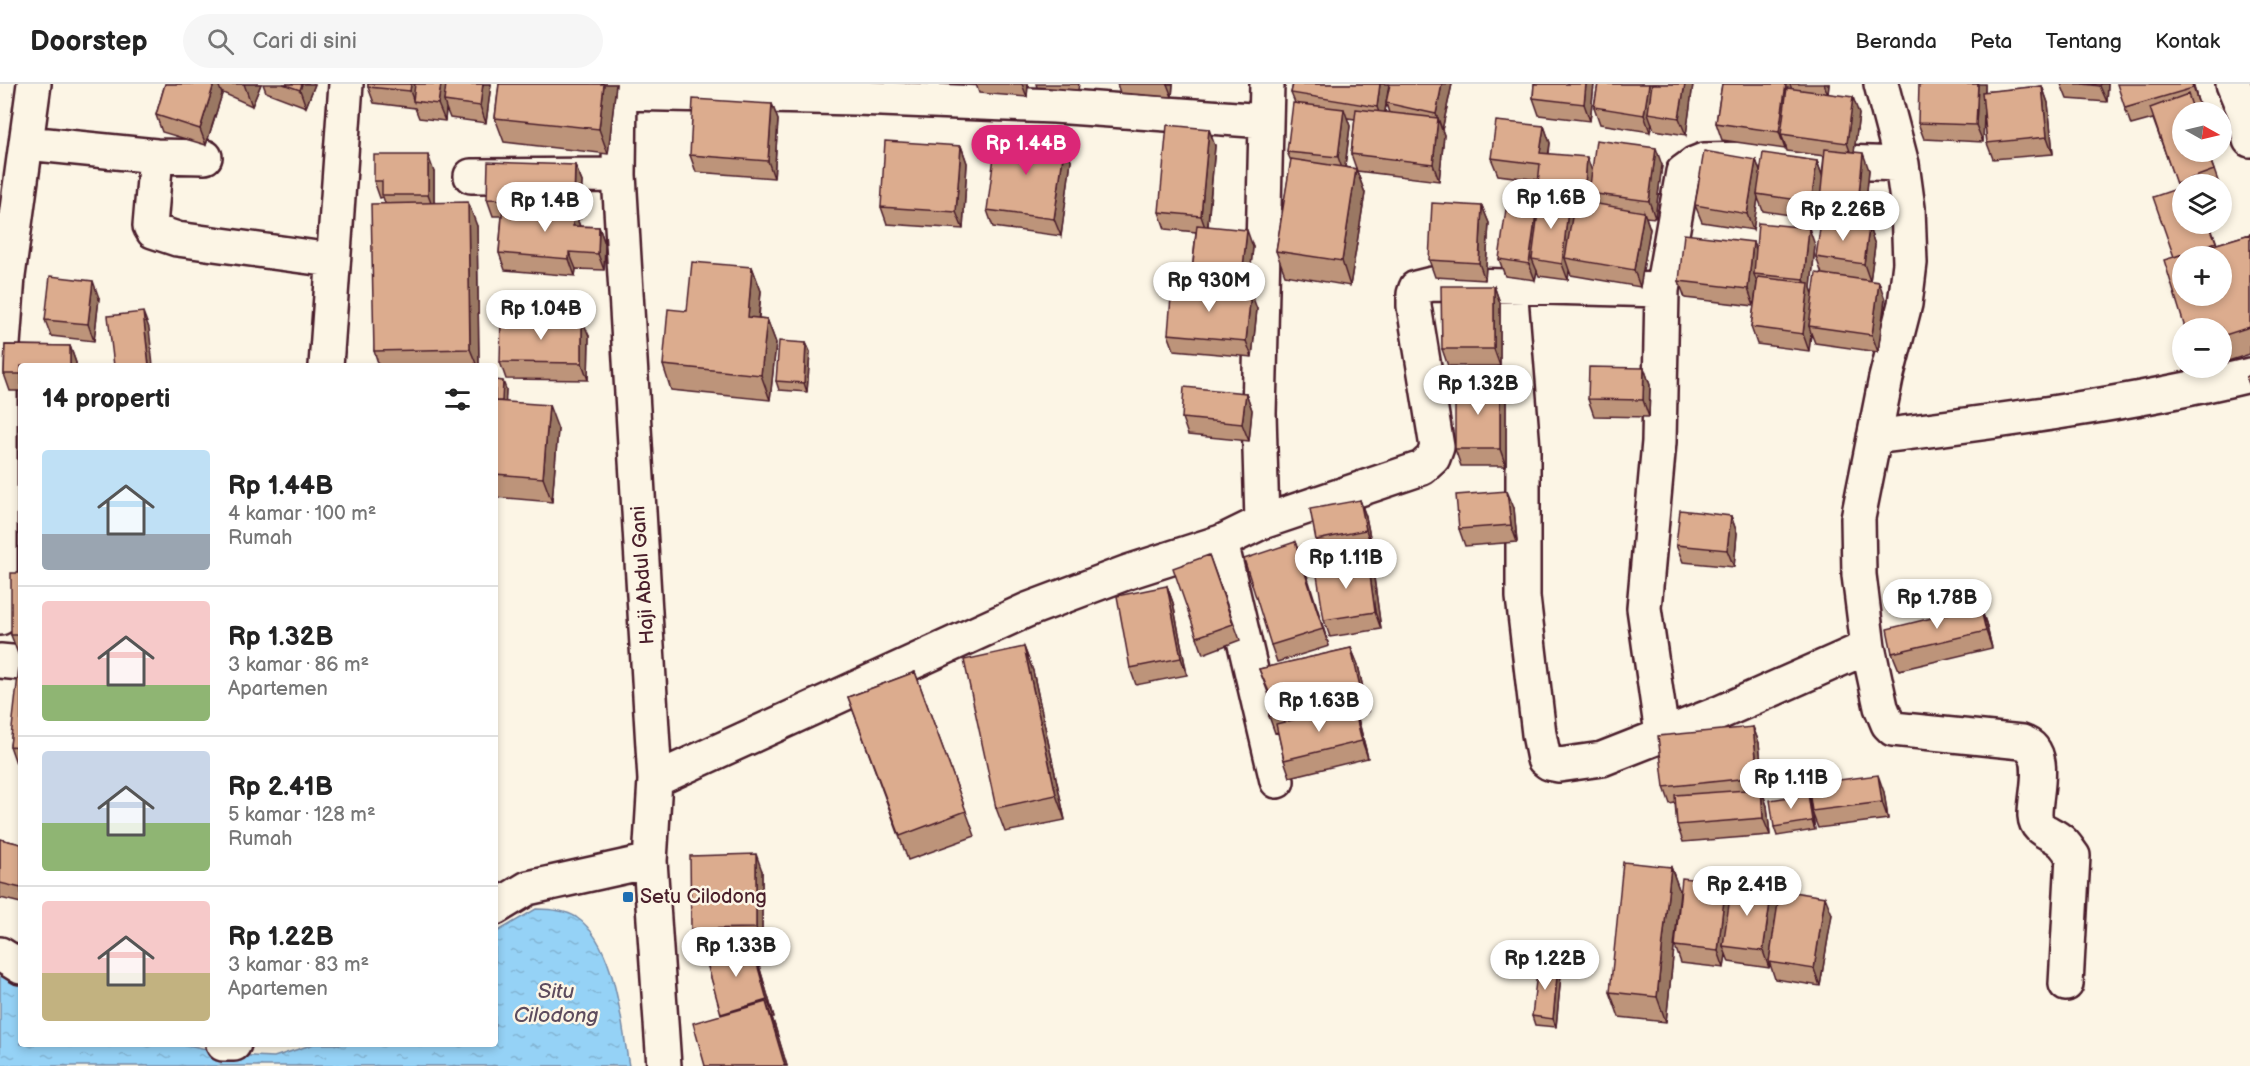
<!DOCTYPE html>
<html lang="id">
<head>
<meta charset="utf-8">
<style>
	:root { --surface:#fff; --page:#f6f6f6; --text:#222; --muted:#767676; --line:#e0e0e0; --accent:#db2777 }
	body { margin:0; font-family:"Balsamiq Sans",sans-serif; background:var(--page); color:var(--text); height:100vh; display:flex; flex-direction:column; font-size:22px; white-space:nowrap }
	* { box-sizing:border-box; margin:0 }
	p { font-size:20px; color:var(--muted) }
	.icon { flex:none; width:33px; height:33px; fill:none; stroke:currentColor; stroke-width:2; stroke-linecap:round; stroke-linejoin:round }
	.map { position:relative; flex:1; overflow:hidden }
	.details { position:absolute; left:18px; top:279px; width:480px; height:684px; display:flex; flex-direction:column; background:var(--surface); border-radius:6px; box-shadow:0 3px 9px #0003 }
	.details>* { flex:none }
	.needle { width:39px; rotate:98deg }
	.buttons { position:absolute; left:2172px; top:18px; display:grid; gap:12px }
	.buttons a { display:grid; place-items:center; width:60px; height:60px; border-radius:50%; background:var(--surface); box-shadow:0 3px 9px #0003; font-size:30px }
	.price { position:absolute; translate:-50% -51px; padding:0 14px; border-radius:21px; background:#fff; color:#222; font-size:20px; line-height:39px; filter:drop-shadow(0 2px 3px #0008) }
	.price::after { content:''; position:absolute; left:50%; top:36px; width:18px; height:14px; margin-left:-9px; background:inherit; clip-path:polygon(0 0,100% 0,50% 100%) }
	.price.current { background:var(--accent); color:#fff }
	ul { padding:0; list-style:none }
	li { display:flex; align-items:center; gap:18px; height:150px; padding:0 24px }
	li+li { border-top:2px solid var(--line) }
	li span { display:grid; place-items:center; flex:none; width:168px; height:120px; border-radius:6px; color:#555 }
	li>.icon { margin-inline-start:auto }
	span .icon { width:72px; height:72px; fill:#fffc; stroke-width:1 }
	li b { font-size:26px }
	h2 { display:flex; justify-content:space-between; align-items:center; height:72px; padding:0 24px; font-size:26px }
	header { display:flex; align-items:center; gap:36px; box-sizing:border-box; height:84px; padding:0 30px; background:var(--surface); border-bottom:2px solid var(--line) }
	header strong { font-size:28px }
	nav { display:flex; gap:33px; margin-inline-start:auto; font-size:21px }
	.search { width:420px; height:54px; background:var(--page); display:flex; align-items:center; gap:15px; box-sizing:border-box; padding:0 21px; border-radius:33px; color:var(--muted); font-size:22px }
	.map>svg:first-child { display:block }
</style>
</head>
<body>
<header>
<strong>Doorstep</strong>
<div class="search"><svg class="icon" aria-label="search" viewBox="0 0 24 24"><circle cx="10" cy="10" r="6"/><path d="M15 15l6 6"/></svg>Cari di sini</div>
<nav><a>Beranda</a><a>Peta</a><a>Tentang</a><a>Kontak</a></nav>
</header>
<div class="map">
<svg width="2250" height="982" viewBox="0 0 2250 982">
	<defs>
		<pattern id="water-ripples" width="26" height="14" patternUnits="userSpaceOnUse" patternTransform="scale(1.5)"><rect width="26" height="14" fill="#95d2f6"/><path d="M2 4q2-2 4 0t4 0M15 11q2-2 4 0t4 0" fill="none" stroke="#82b4d3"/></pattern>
	</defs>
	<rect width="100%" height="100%" fill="#fcf5e5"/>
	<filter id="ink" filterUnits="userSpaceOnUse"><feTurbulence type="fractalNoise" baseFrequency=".0167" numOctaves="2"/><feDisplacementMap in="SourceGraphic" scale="12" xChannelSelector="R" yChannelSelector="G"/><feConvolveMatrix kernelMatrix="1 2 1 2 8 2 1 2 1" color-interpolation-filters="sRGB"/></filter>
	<g filter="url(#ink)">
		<path fill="url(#water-ripples)" stroke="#778aa5" stroke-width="1.5" d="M536,825C550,825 565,826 576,833C616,860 621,938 629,982H0V884L21,896V960H184L233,971L274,973L314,960H495V849Z"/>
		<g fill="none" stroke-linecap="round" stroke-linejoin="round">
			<defs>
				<path id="minor" d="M620,0L619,91L655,696L650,777L664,982
					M1881,0L1902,80L1908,124L1910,179L1905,220L1886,294L1858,434L1859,491L1868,563L1881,623L1888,640L1893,645L2022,658C2050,667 2034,711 2035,732C2036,748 2052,748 2061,757C2066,761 2069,767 2073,772L2066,900
					M2233,0L2245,29L2250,56
					M620,9L856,14L1054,22L1265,37
					M27,59L156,72L205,73
					M156,72L150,142L153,147L177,155L332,176
					M471,92L619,91
					M1510,202L1523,365V513L1539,650L1544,675L1549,679L1559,681L1602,675L1719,629L1868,563
					M326,282L346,0
					M1874,353C2000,337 2126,321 2250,291
					M1262,438L1259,329L1267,0
					M1221,458L1277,697
					M0,534V301L8,192L34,0
					M0,577L21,579
					M1662,650L1644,524L1659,358L1662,206L1683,88L1694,80L1704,76L1749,75L1902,80
					M655,696L1027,526L1128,488L1221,458L1262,438L1422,384L1433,374L1437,363L1414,222V210L1416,204L1432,200L1662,206
					M495,824L528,804L650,777
					M0,870L21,883
					M223,960H234"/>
			</defs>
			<use href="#minor" stroke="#4a1f2b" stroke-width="38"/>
			<use href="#minor" stroke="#fcf5e5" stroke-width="33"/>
		</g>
		<path fill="#bd947a" stroke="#4a1f2b" stroke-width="1.5" fill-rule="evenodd" d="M165,0H261L252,22L221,8L222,10L206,61L162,48L156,31Z
			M263,0H315L306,23L266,8Z
			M368,0H491L486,39L450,34L446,24L445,37L419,34L415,24L374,19L368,3Z
			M499,0H616L608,70L504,58L495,34Z
			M976,0H1028L1027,13L979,9Z
			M1036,0H1079L1078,6L1037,3Z
			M1117,0H1173L1172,13L1120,9Z
			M1293,0H1389L1386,16L1452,0L1442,46L1444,51L1439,97L1357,87L1351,70L1355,35L1347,34L1350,42L1345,83L1356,85L1365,109L1350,202L1285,191L1276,167L1291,77L1287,68L1295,19L1291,9ZM1386,19L1389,29L1385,28Z
			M1534,0H1594L1590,37L1539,31L1533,14Z
			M1598,0H1693L1686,51L1654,46L1652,40L1650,48L1600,40L1594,23Z
			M1722,0H1829L1828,9L1859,30L1854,68L1869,86L1863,143L1869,144L1875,161L1870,197L1885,215L1878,268L1815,259L1811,249L1809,267L1757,260L1751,243L1754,222L1685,214L1679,197L1753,158L1756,165L1815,161L1811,204L1813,210L1822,190L1816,173L1823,137L1819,127V124L1818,135L1763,127L1758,114L1753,146L1702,138L1695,121L1756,76L1760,88L1817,77L1822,91L1824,72L1787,67L1786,63L1785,65L1722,56L1716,39Z
			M2061,0H2108L2107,18L2067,15Z
			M2193,0L2199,21L2192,23L2219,100H2182V140H2210L2217,160L2250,150V270L2222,279V244L2174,173L2178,104L2153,35L2131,41L2125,24Z
			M1985,1V8L2042,2L2048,19L2053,70L1993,75L1987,59L1984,29L1983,58L1924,55L1918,39Z
			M772,20L778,36L774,94L696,88L690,71Z
			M1544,42L1550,59L1549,70L1592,87L1662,81L1655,134L1646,133L1650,145L1640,203L1571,191L1569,186L1568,196L1539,192L1537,187L1535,196L1505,192L1499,175L1539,119L1540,116L1537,109L1538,96L1498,91L1491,74Z
			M961,62L967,79L963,145L887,140L881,123Z
			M1215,62L1208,142L1253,163L1248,208L1257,225L1252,273L1174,266L1168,250L1198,204L1192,188L1196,148L1165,145L1159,128Z
			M1071,76L1061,152L993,143L987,126Z
			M575,81L582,98L580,135H577L580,142L599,143L605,160L604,186L576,185L575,192L505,186L499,169L502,132H493L487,115Z
			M434,88V118L477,142L479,282H379L374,267L385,119L383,113L380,114L374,97Z
			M1482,122L1489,139L1485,196L1435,193L1429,176Z
			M752,183L761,207L759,234L767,235L776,259L770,316L671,306L663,281L687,227Z
			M1494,202L1500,219V282H1448L1442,265Z
			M99,214L94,257L51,252L45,236Z
			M589,252L588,296L506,295L500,278Z
			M806,259L810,268L807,308L779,306L776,297Z
			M5,261L70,262L76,279V282H21V307H10L4,290Z
			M1644,284L1650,301L1649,333L1594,332L1588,315Z
			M495,296L506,305L505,317L558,345L552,418L495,413Z
			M1246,309L1252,326L1249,357L1188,351L1182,334Z
			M1506,315V382H1461L1455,365Z
			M1360,416L1366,433L1372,463L1323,473L1316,456Z
			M1514,424L1517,458L1465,462L1459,445Z
			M1731,432L1737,449L1734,483L1683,478L1676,461Z
			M1295,458L1329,562L1277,578L1271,561Z
			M1209,471L1240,556L1203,570L1197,553Z
			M1368,477L1374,494L1381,545L1330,553L1324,536Z
			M21,489V575H20L11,551Z
			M1167,502L1173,519L1187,591L1136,601L1130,584Z
			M1980,522L1986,539L1992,564L1899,586L1892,569Z
			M1024,563L1033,587L1065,736L1005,748L996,724Z
			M1351,564L1358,581L1368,628L1357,631L1368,674L1290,693L1284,676L1278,648L1275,649L1269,632V611L1259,585Z
			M21,583V679H16L10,662Z
			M915,588L975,752L908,776L848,613Z
			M1753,643L1759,659L1764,710H1763L1767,722L1770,751L1683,758L1677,741L1675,719L1670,720L1664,703Z
			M1884,708L1888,735L1818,744L1812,728L1815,746L1777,752L1774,743L1808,710L1811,719Z
			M0,755L21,760V819L0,814Z
			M1671,783L1680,808L1666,938L1619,933L1610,908Z
			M762,787V861H752L757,875L774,933H772L787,982H705L722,931L705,872L741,861L697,862L691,845Z
			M1726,799L1730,811L1778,822L1832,830L1820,902L1775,895L1770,880L1769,884L1729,878L1726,870L1724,884L1681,879L1675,862Z
			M1561,891L1556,943L1535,941L1532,932Z"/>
		<path fill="#9a7863" stroke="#4a1f2b" stroke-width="1.5" d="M214,0H218L222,10L206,61L200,45Z
			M244,0H261L252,22Z
			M302,0H315L306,23L300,6Z
			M411,0H419L414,18L410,7Z
			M441,0H449L444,17L446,24L445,37L438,20Z
			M483,0H491L486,39L480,22Z
			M604,0H616L608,70L599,45Z
			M1022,0H1028L1027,13Z
			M1167,0H1173L1172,13Z
			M1380,0H1389L1383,40L1377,23Z
			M1442,0H1452L1442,46L1436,30Z
			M1586,0H1594L1590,37L1584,20Z
			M1649,0H1658L1648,29L1652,40L1650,48L1644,31Z
			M1685,0H1693L1686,51L1679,34Z
			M1786,0H1790L1793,9L1781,50L1786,63L1785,65L1779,48Z
			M1824,0H1829L1828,11Z
			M1978,0H1985V1L1983,58L1976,41Z
			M2101,0H2108L2107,18L2100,2Z
			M2192,0H2193L2199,21Z
			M2042,2L2048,19L2053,70L2047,53Z
			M1853,13L1859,30L1853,76L1847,59Z
			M772,20L778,36L774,94L768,77Z
			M1344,25L1350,42L1344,90L1338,73Z
			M1438,34L1444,51L1439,97L1433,80Z
			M1544,42L1550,59L1546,86L1540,69Z
			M1209,45L1215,62L1207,149L1201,132Z
			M1065,59L1071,76L1061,152L1054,135Z
			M961,62L967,79L963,145L956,128Z
			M1656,64L1662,81L1655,134L1649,117Z
			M1863,69L1869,86L1863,148L1857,131Z
			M428,71L434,88V127L428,111Z
			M1587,73L1593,90L1589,109L1591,114L1590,131L1584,114Z
			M1756,76L1762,93L1757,110L1758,114L1753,146L1747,130Z
			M1817,77L1823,94L1818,135L1811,118Z
			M575,81L582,98L580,135L574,118Z
			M1356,85L1365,109L1350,202L1342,177Z
			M1538,115L1544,132L1532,175L1537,187L1535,196L1529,180Z
			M1569,117L1576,134L1565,174L1569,186L1568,196L1562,180Z
			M468,118L477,142L479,282H477L470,265Z
			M1482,122L1489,139L1485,196L1479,179Z
			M574,126L580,143L573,142Z
			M1644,128L1650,145L1640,203L1634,186Z
			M599,143L605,160L604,186L598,170Z
			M1809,144L1815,161L1811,204L1815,216L1809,242L1811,249L1809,267L1803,250L1808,207L1804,195Z
			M1869,144L1875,161L1870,197L1864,180Z
			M1247,146L1253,163L1248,210L1242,193Z
			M1753,158L1760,175L1754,190L1757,199L1754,222L1748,205Z
			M569,168L576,185L575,192L569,175Z
			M752,183L761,207L756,257L748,233Z
			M93,197L99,214L94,257L88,240Z
			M1879,198L1885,215L1878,268L1872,251Z
			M1494,202L1500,219V282L1494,265Z
			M1251,208L1257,225L1252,273L1246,257Z
			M143,228L149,244L153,282H149Z
			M582,235L589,252L588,296L582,279Z
			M767,235L776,259L770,316L761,291Z
			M806,259L810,268L807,308L804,299Z
			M70,262L76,279V282H70Z
			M1644,284L1650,301L1649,333L1643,316Z
			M503,297L506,305L505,334L501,325Z
			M1500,299L1506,315V382L1500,365Z
			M1246,309L1252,326L1249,357L1242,340Z
			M549,321L558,345L552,418L543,394Z
			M1507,407L1514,424L1517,458L1511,441Z
			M1360,416L1366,433L1372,463L1366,446Z
			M1731,432L1737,449L1734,483L1727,466Z
			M1295,458L1302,475L1329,562L1323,545Z
			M1368,477L1374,494L1381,545L1375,528Z
			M1167,502L1173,519L1187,591L1181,574Z
			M1980,522L1986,539L1992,564L1986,547Z
			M1024,563L1033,587L1065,736L1056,711Z
			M1351,564L1358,581L1368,628L1362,611Z
			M1353,621L1359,638L1368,674L1362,657Z
			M1753,643L1759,659L1764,710L1758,693Z
			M1878,691L1884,708L1888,735L1882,718Z
			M1761,705L1767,722L1770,751L1763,734Z
			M1808,710L1811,719L1815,746L1812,737Z
			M756,770L762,787V861L756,844Z
			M1671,783L1680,808L1666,938L1657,913Z
			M1726,799L1732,816L1723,862L1726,870L1724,884L1718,867Z
			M1772,805L1778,822L1769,878V884L1763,867Z
			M1825,813L1832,830L1820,902L1814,885Z
			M751,858L757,875L774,933L767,916Z
			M1558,882L1561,891L1556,943L1553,935Z
			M766,918L775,942L787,982H785Z"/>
		<path fill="#dcac8e" stroke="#4a1f2b" stroke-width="1.5" fill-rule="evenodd" d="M165,0H214L200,45L156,31Z
			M283,0H302L300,6Z
			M368,0H411L410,7L368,3Z
			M415,0H441L438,20L413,17Z
			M446,0H483L480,22L444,17Z
			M499,0H604L599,45L495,34Z
			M1293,0H1380L1377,23L1291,9Z
			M1390,0H1442L1436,30L1386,19Z
			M1534,0H1586L1584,20L1533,14Z
			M1598,0H1649L1644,31L1594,23Z
			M1652,0H1685L1679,34L1648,29Z
			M1722,0H1786L1779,48L1716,39Z
			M1919,0H1978L1976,41L1918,39Z
			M2082,0H2101L2100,2Z
			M2117,0H2192L2193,4L2125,24Z
			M2042,2L2047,53L1987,59L1982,8Z
			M1787,4L1853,13L1847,59L1781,50Z
			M2188,10L2194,28H2182V68H2207L2214,86L2176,100L2150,24Z
			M693,15L772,20L768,77L690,71Z
			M1293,19L1344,25L1338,73L1287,68Z
			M1356,25L1438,34L1433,80L1351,70Z
			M1496,37L1544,42L1540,69L1587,73L1584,114L1537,109L1540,80L1491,74Z
			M1167,41L1209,45L1201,132L1159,128Z
			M997,50L1065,59L1054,135L987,126Z
			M1596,56L1656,64L1649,117L1589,109Z
			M885,57L961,62L956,128L881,123Z
			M1825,65L1863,69L1857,131L1819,127Z
			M1704,67L1756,76L1747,130L1695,121Z
			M1763,69L1817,77L1811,118L1757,110Z
			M374,71H428V111H382V97H374Z
			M1291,75L1356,85L1342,177L1276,167Z
			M488,78L575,81L574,118L487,115Z
			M2182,103V140H2209L2216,158L2174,173L2153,113Z
			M1508,111L1538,115L1529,180L1499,175Z
			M1540,113L1569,117L1562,180L1532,175Z
			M1575,116L1644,128L1634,186L1565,174Z
			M468,118L470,265L374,267L371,120Z
			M1432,119L1482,122L1479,179L1429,176Z
			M503,120L574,126L573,142L599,143L598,170L569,168V175L499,169Z
			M1821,137L1869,144L1864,180L1816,173Z
			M1758,139L1809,144L1804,195L1754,190Z
			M1197,141L1247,146L1242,193L1192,188Z
			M1684,150L1753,158L1748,205L1679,197Z
			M2250,150V243L2222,252V244H2185L2164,176ZM2182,172H2222V212H2182Z
			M692,178L752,183L748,233L767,235L761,291L663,281L668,225L687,227Z
			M1816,189L1879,198L1872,251L1809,242Z
			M50,192L93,197L88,240L45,236Z
			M1758,193L1809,199L1803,250L1751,243Z
			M1172,201L1251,208L1246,257L1168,250Z
			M1441,202H1494V265H1442Z
			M143,228L149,282H114L108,232Z
			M501,234L582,235V279L500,278Z
			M779,257L806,259L804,299L776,297Z
			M5,261L70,262V282H21V290H4Z
			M1589,283L1644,284L1643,316L1588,315Z
			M2250,291V302L2246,293Z
			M495,296L503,297L502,317H495Z
			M1455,299H1500V365H1455Z
			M1184,303L1246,309L1242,340L1182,334Z
			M495,317L549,321L543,394L495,390Z
			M1507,407L1511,441L1459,445L1456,411Z
			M1360,416L1366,446L1316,456L1310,425Z
			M1680,426L1731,432L1727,466L1676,461Z
			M1295,458L1323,545L1271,561L1244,475Z
			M1209,471L1233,540L1197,553L1173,484Z
			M1368,477L1375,528L1324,536L1316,485Z
			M11,489H21V551H11Z
			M1167,502L1181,574L1130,584L1117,512Z
			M1980,522L1986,547L1892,569L1887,545Z
			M1024,563L1056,711L996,724L964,576Z
			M1351,564L1362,611L1269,632V608L1259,585Z
			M19,583H21V663L10,662Z
			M915,588L966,727L900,752L848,613Z
			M1353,621L1362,657L1284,676L1276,640Z
			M1753,643L1758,693L1664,703L1658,652Z
			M1878,691L1882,718L1812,727L1808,700Z
			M1761,705L1763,734L1677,741L1675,711Z
			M1808,710L1812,737L1774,743L1770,716Z
			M0,755L21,760V804L0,799Z
			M756,770V844L691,845L690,772Z
			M1623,778L1671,783L1657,913L1610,908Z
			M1682,794L1726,799L1718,867L1675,862Z
			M1732,799L1772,805L1763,867L1723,862Z
			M1780,806L1825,813L1814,885L1769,878Z
			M751,858L767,916L721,930L705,872Z
			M1538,880L1558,882L1553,935L1532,932Z
			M766,918L785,982H705L693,939Z"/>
	</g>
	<rect fill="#1f6fb2" stroke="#fcf5e5" stroke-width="2" x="622" y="807" width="12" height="12" rx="3"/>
	<g text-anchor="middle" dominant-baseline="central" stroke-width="5" stroke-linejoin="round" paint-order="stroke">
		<g font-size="20" fill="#4a1f2b" stroke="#fcf5e5">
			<text transform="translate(643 491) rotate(-94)">Haji Abdul Gani</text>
		</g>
		<g font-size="20" fill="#4a1f2b" stroke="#fcf5e5" text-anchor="start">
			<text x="640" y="813">Setu Cilodong</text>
		</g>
		<g font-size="21" font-style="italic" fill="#5d4c5e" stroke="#fcf5e5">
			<text x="556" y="907">Situ<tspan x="556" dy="24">Cilodong</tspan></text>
		</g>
	</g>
</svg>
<div class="buttons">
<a><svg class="needle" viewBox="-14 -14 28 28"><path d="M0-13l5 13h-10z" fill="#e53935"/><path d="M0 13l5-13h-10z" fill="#767676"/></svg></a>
<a><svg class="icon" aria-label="layers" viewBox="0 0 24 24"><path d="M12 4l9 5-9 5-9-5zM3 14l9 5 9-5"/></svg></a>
<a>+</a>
<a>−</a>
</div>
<b class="price current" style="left:1026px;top:92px">Rp 1.44B</b>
<b class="price" style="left:1551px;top:146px">Rp 1.6B</b>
<b class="price" style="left:545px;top:149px">Rp 1.4B</b>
<b class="price" style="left:1843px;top:158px">Rp 2.26B</b>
<b class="price" style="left:1209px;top:229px">Rp 930M</b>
<b class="price" style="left:541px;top:257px">Rp 1.04B</b>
<b class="price" style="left:1478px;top:332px">Rp 1.32B</b>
<b class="price" style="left:1346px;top:506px">Rp 1.11B</b>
<b class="price" style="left:1937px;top:546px">Rp 1.78B</b>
<b class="price" style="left:1319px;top:649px">Rp 1.63B</b>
<b class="price" style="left:1791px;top:726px">Rp 1.11B</b>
<b class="price" style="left:1747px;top:833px">Rp 2.41B</b>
<b class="price" style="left:736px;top:894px">Rp 1.33B</b>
<b class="price" style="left:1545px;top:907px">Rp 1.22B</b>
<section class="details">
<h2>14 properti<svg class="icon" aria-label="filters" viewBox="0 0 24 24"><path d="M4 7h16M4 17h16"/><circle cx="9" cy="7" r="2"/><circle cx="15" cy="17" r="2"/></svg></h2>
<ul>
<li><span style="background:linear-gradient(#bfe0f5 70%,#9aa5b1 0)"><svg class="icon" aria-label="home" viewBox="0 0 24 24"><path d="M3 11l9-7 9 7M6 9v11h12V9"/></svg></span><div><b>Rp 1.44B</b><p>4 kamar · 100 m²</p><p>Rumah</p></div></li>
<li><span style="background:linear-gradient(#f6c9c9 70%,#8fb573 0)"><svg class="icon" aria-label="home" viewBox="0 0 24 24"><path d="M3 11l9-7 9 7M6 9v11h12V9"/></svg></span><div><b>Rp 1.32B</b><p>3 kamar · 86 m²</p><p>Apartemen</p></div></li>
<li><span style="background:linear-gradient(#c9d6e8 60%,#8fb573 0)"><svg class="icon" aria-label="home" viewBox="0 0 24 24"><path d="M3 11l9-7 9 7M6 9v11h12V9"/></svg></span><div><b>Rp 2.41B</b><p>5 kamar · 128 m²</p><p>Rumah</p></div></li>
<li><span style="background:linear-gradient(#f6c9c9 60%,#c2b280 0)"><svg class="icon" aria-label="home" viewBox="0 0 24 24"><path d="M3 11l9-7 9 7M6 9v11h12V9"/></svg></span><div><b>Rp 1.22B</b><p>3 kamar · 83 m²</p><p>Apartemen</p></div></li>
</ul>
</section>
</div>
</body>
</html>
